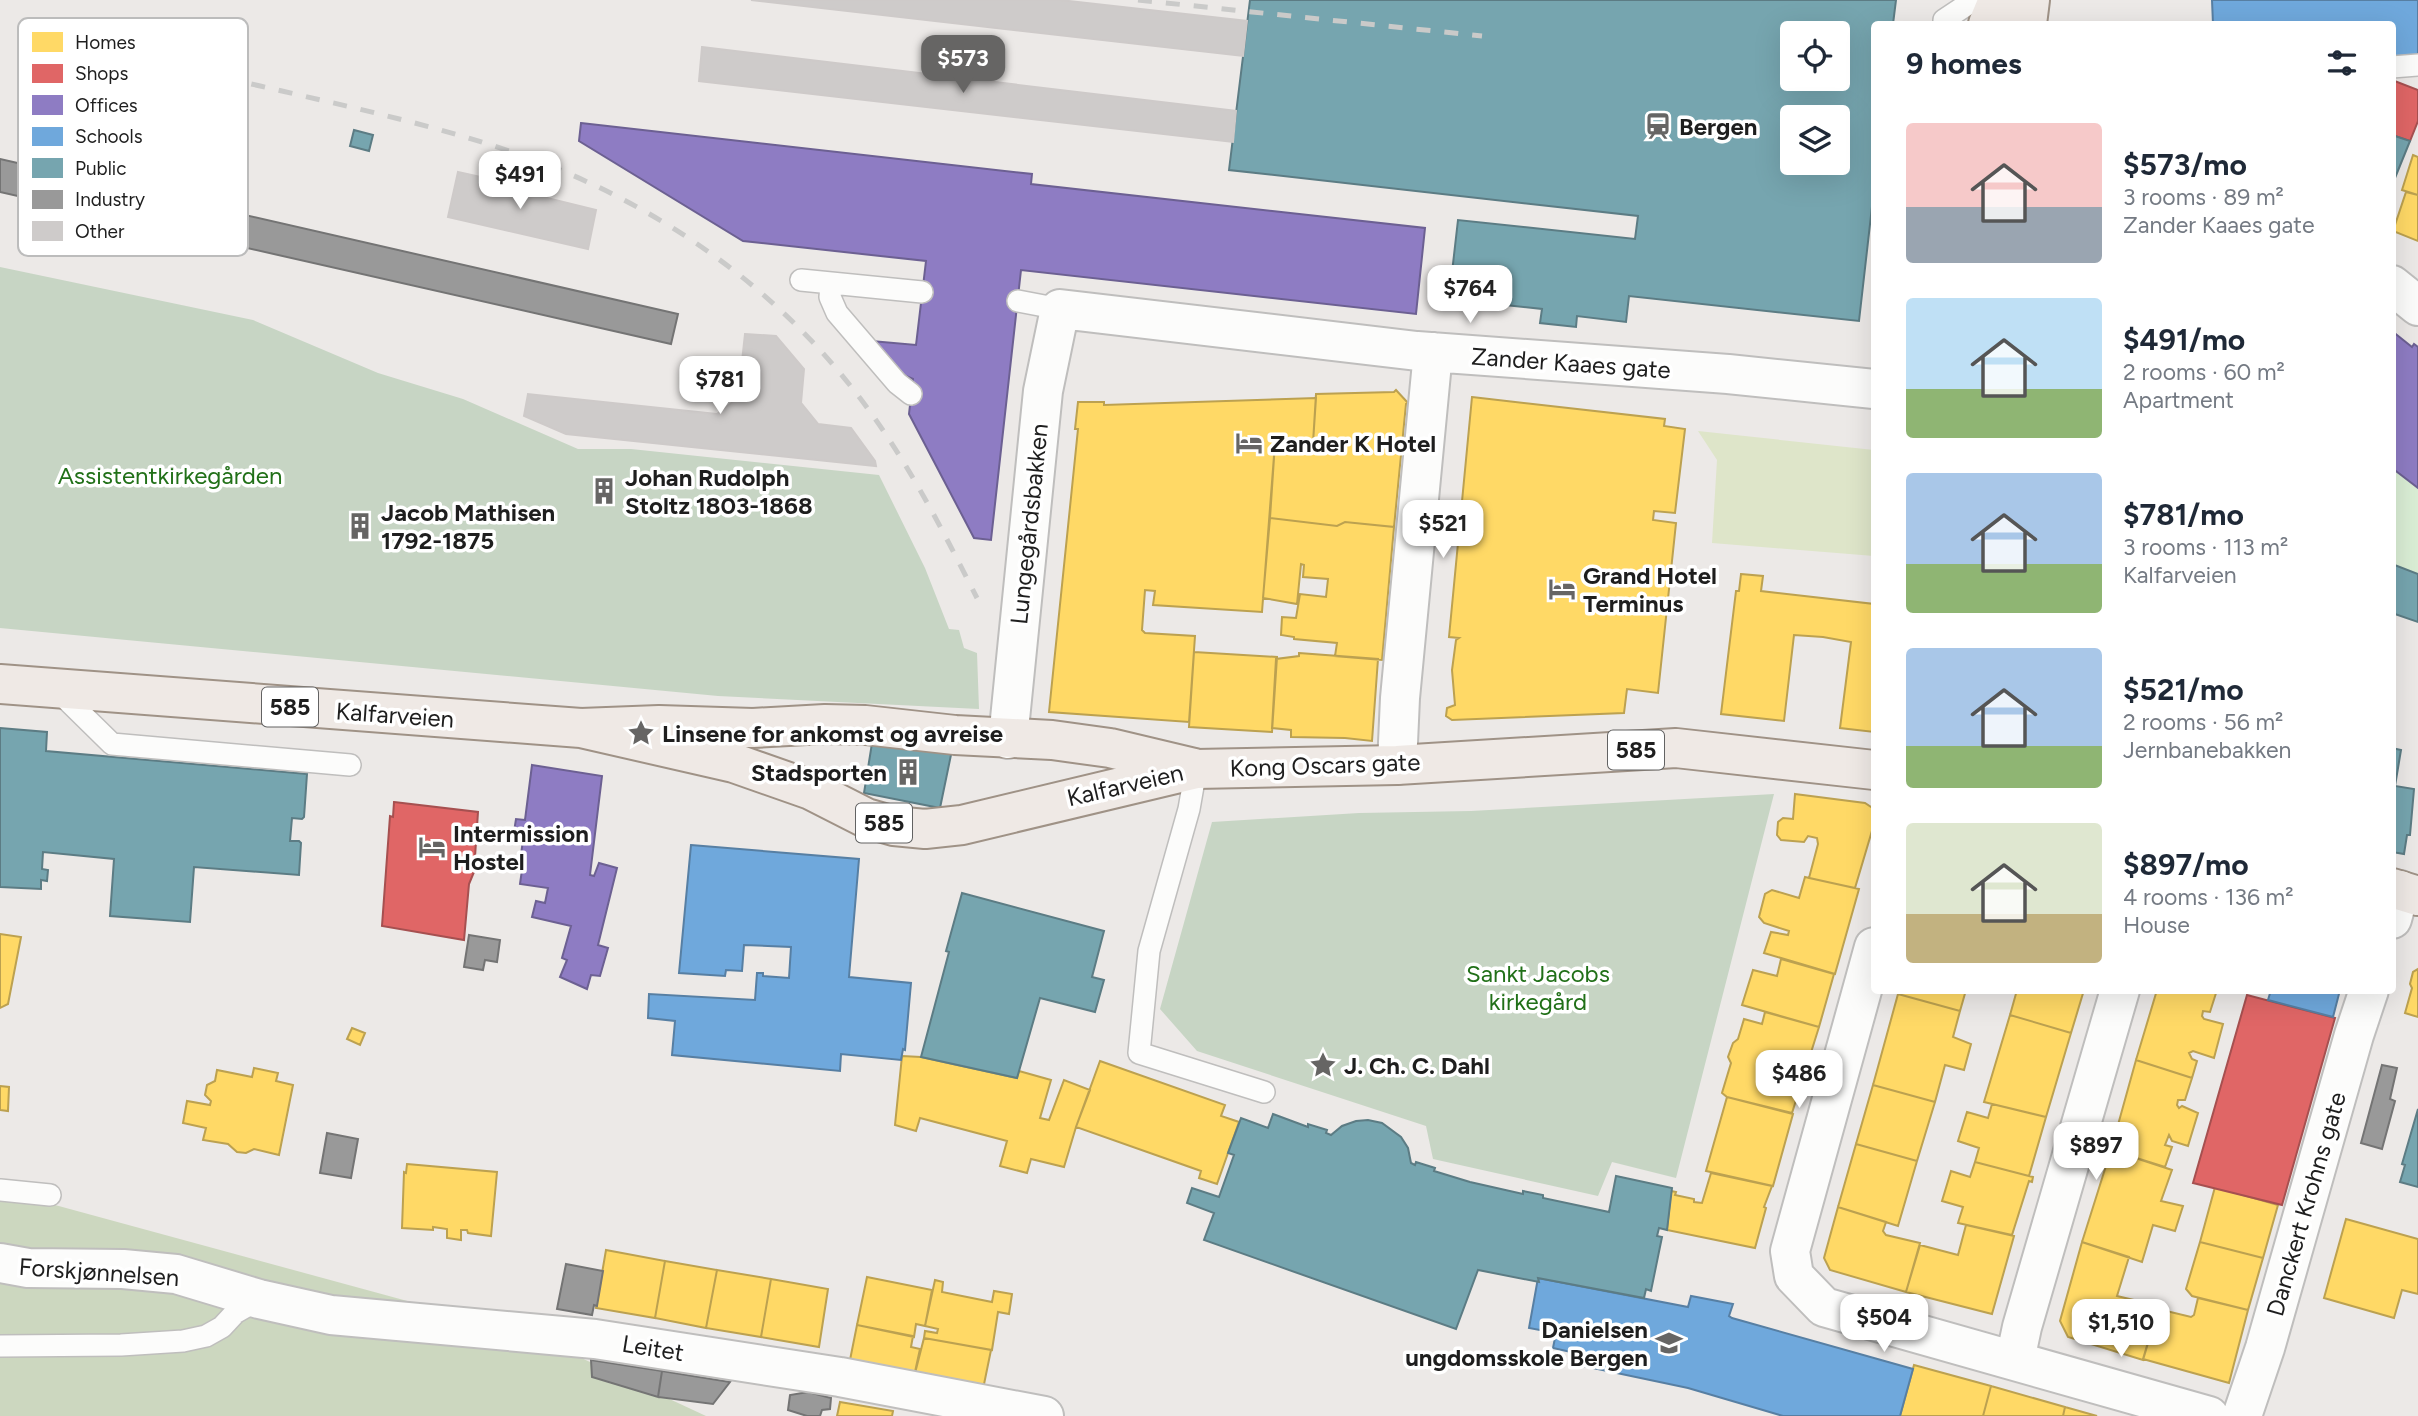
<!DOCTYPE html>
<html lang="en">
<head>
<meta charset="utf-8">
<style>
	:root { --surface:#fff; --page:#f2f2f3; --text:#1f2937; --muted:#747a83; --accent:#666564 }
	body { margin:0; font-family:Figtree,sans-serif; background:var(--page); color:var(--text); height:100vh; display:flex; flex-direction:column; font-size:26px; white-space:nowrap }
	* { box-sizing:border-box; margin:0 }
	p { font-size:23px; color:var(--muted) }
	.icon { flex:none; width:38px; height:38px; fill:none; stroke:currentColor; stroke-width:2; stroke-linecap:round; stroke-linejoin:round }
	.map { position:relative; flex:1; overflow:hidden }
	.details { position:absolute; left:1871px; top:21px; width:525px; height:973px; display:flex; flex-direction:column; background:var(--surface); border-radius:7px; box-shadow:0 7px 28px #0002 }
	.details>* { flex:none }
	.buttons { position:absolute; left:1780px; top:21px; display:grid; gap:14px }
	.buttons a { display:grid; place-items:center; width:70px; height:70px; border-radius:7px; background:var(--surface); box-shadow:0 7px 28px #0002; font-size:35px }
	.price { position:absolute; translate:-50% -60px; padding:0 16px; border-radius:14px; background:#fff; color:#222; font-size:23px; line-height:46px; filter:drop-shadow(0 2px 4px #0008) }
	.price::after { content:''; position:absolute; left:50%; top:42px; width:21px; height:16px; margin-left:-10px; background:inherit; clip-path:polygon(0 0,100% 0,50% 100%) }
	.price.on { background:var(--accent); color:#fff }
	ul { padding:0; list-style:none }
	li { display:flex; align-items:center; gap:21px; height:175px; padding:0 35px }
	li span { display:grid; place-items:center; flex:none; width:196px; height:140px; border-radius:7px; color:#555 }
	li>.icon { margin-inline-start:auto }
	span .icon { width:84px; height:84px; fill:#fffc; stroke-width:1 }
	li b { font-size:30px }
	h2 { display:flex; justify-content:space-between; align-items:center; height:84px; padding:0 35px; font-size:30px }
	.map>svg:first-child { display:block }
</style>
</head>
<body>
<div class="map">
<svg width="2418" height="1416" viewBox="0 0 2418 1416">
	<rect width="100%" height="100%" fill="#ece9e7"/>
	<path fill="#dee5c9" d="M1698,431L1874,450V556L1712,543L1717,460Z"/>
	<path fill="#ccd7bf" d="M0,1190L532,1335L706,1416H0Z"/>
	<path fill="#c7d5c4" d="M0,267L253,320L378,373L463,399L578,449H631L879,475L925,568L949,629L959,630L964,648L977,653L979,709L718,696L0,628Z
		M1774,794L1676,1178L1612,1162L1598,1196L1433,1159L1426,1126L1197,1051L1160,1009L1212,822L1359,813L1471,811Z"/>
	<path fill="#daeed5" d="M2392,468L2418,488V574L2392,564Z"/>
	<path fill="#ffd966" stroke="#bca150" stroke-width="2" d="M2413,155L2418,157V195L2402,190Z
		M2406,192L2418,195V241L2393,231Z
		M1396,390L1408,403L1406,404L1394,527L1345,522L1337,526L1270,518L1275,443H1313L1316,394L1394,392Z
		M1472,397L1665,419L1664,426L1685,429L1675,513L1654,511L1653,520L1676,523L1658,693L1627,689L1624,713L1452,720L1446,716L1447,708L1455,705L1452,670L1456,640L1459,638L1449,637Z
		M1316,398L1313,443H1275L1262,612L1153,605L1155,591L1145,590L1142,630L1145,633L1195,636L1189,722L1049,712L1078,429H1075L1078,402H1104V405Z
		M1270,518L1337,526L1345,522L1394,527L1382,660L1335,656L1337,643L1294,639V637L1281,635L1282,617L1296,618L1300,594L1326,597L1328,579L1303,577L1304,565L1301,564L1297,604L1263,598Z
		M1741,574L1763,576L1761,591L1874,604V732L1840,728L1851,642L1823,637L1794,635L1784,721L1721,714L1736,591H1739Z
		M1194,652L1277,657L1272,732L1189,727Z
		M1299,653L1378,659L1372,741L1345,738L1291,737V730L1272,728L1276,659L1299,656Z
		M1795,794L1865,803L1874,809V824L1855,888L1809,878L1818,844L1817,838L1808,836L1804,842L1781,840L1777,835L1778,822L1783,818L1793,819Z
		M1805,877L1859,889L1835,974L1764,953L1771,932L1788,935L1789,931L1764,923L1759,917L1765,894L1772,890L1799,898Z
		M0,934L21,937L8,1004L0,1008Z
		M1781,959L1834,974L1819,1027L1742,1005L1753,970L1777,976Z
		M2418,969V1017L2405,1013L2412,988L2410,984L2413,972Z
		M1899,990H1966L1960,1011L1898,994Z
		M2017,990H2084L2071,1033L2010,1015Z
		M2157,990H2217L2210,1012L2203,1011L2202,1016L2204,1019L2223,1024L2214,1058L2193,1051L2189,1053L2192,1059L2197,1061L2192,1078L2136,1060Z
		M1898,994L1960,1011L1953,1037L1971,1044L1964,1070L1945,1065L1935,1102L1873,1085Z
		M1765,1012L1819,1027L1792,1113L1727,1097L1722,1093L1731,1063L1728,1057L1733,1043L1738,1039L1744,1019L1762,1024Z
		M2010,1015L2071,1033L2046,1117L1984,1102Z
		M352,1028L365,1033L360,1045L347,1039Z
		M902,1056L921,1057L1017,1078L1019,1071L1051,1080L1040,1118L1049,1120L1064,1080L1090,1090L1076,1127L1064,1167L1031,1159L1027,1173L1000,1166L1007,1141L920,1118L916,1131L895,1125Z
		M2136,1060L2192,1078L2185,1100H2178L2177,1105L2179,1108L2182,1106L2198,1113L2188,1146L2172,1141L2169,1135L2165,1145L2172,1147L2165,1167L2111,1150Z
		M1100,1061L1225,1105L1221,1116L1239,1122L1217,1184L1199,1178L1201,1171L1076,1127Z
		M254,1068L278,1073L276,1081L293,1085L279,1155L254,1149L246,1153L237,1152L228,1144L203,1140L206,1128L183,1123L187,1101L210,1105L211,1101L205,1095L207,1085L215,1081L217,1070L252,1077Z
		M1873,1085L1935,1102L1917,1161L1856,1144Z
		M0,1086L9,1087L8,1111L0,1110Z
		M1727,1097L1793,1114L1773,1186L1706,1171Z
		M1992,1104L2046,1117L2029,1176L1975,1162L1979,1148L1958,1141L1967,1112L1988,1118Z
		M1856,1144L1917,1161L1898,1226L1838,1207Z
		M2111,1150L2172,1170L2161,1201L2183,1206L2175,1231L2153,1225L2142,1262L2082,1242Z
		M1975,1162L2033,1177L2032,1182L2029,1181L2012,1235L1958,1223L1963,1207L1942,1201L1951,1171L1970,1177Z
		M407,1164L497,1172L491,1236L468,1233L467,1230H461V1240L447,1238V1229L433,1227V1230L402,1228L404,1172L406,1173Z
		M1711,1173L1772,1186L1764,1207L1766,1208L1755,1248L1667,1230L1671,1191L1676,1192L1675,1195L1694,1199V1202L1702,1203Z
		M2215,1187L2278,1205L2263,1258L2200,1242Z
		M1838,1207L1886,1222L1883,1231L1886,1235L1920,1243L1906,1292L1830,1270L1824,1258Z
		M2346,1219L2418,1239V1294L2402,1290L2394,1318L2324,1298Z
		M1966,1225L2014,1236L1992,1314L1906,1292L1920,1245L1958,1255Z
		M2082,1242L2129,1257L2117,1296L2159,1306L2143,1360L2068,1337L2060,1321Z
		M2200,1242L2263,1258L2248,1310L2192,1296L2186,1289Z
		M606,1250L665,1261L655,1318L596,1308Z
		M665,1261L717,1270L706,1328L655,1318Z
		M717,1270L771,1279L761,1337L706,1328Z
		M867,1277L932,1290L925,1326L916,1324L914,1337L857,1325Z
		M771,1279L828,1289L819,1347L761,1337Z
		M935,1280L943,1282L942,1292L992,1302L994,1291L1012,1294L1009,1314L998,1312L992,1350L924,1338L925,1331L937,1333L938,1329L925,1326Z
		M2198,1298L2248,1310L2229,1383L2143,1359L2158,1309L2191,1317L2194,1315Z
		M857,1325L913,1336L911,1347L920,1349L913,1381L848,1370Z
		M924,1338L991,1350L982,1394L913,1381Z
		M1914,1365L1991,1386L1983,1416H1900Z
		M1991,1386L2065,1407L2063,1416H1983Z
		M840,1402L893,1411L892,1416H837Z
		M2065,1407L2097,1416H2063Z"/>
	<path fill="#e06666" stroke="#a65050" stroke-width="2" d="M2392,80L2418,90V121L2410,141L2392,135Z
		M394,802L478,812L474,872L469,884L464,940L382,926L390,816L393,817Z
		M2247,995L2335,1018L2282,1205L2193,1183Z"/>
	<path fill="#8e7cc3" stroke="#6c6092" stroke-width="2" d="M581,123L1032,174L1031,184L1425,228L1416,314L1021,270L991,540L974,538L909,414L913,379L899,373L871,341L916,345L926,261L743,241L579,141Z
		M2392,331L2412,347L2414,344L2418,347V488L2392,468Z
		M532,765L602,776L590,875L594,876L599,863L617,868L598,945L608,948L600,976L591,975L587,989L560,977L567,960L562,958L571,926L532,917L536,901L545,903L548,888L520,884L522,870L519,869L523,840L513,838L516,819L525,820Z"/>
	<path fill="#6fa8dc" stroke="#577fa3" stroke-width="2" d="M2212,0H2418V59H2392V24H2213Z
		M691,845L859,859L849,977L911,983L905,1050L903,1049L901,1060L841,1054L840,1071L672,1055L675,1021L648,1018L649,994L755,1000L757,973H763V976L789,978L791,947L744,945L742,971L726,970L725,976L679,973Z
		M2271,990H2340L2333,1017L2268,1000Z
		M1538,1278L1688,1307L1691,1296L1733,1304L1729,1316L1732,1318L1913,1369L1900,1416H1783L1688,1388L1569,1363L1571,1352L1553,1348L1556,1333L1529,1328Z"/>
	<path fill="#76a5af" stroke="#5c7c84" stroke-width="2" fill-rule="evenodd" d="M1250,0H1896L1893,24H1874V189L1859,321L1629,296L1626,322L1577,316L1576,327L1540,323L1542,309L1449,299L1458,220L1635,239L1638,216L1229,170ZM1792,33H1838V79H1792ZM1792,117H1838V163H1792Z
		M354,130L373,135L369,151L350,146Z
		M2392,135L2410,141L2395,178L2392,177Z
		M2392,564L2418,574V622L2392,613Z
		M0,728L47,732L46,751L307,774L304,817L302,819L292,818L290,841H299L301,843L299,875L194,867L190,922L110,916L114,859L43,852L42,869L48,870L47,881L41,880V889L0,887Z
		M873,737L952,750L940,808L864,793Z
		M2392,748L2401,750L2395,786L2414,789L2410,835H2407L2404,854L2392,852Z
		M962,893L1104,931L1092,977L1104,980L1095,1012L1040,998L1017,1078L921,1057L949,952L946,951Z
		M2418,1109V1187L2400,1182L2405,1165L2402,1164Z
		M1273,1114L1308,1127V1124L1327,1130L1326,1133L1331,1135L1342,1126L1356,1121L1368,1120L1382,1123L1401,1137L1408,1148L1411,1163L1415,1165L1416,1162L1435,1168L1434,1171L1470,1182L1523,1194V1191L1543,1195V1198L1609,1212L1616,1176L1672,1188L1667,1230L1659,1228L1657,1236L1662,1237L1651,1291L1646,1289L1644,1298L1538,1278L1539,1282L1478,1270L1456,1329L1204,1240L1214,1213L1187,1203L1192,1188L1219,1197L1234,1155L1228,1153L1241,1118L1268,1128Z"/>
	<path fill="#999" stroke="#747474" stroke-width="2" d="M0,159L678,314L671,344L0,192Z
		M469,935L500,940L497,962L485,960L483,970L464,967Z
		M2382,1065L2397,1068L2390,1099L2395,1101L2382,1149L2361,1143Z
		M327,1133L358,1139L351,1178L320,1173Z
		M566,1264L603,1271L597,1306L594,1305L592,1315L557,1309Z
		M591,1360L662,1371L658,1397L592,1377Z
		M662,1371L730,1382L713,1404L658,1397Z
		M808,1392L831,1398L830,1409L822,1410L820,1416H807L788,1410L790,1395Z"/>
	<path fill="#cecbca" stroke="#cecac9" stroke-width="2" d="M751,0H1060L1247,21L1243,56Z
		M702,47L1236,111L1233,142L699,81Z
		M458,172L548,192L547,198L596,210L588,249L448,217Z
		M745,334L776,336L804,369L801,403L818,424L851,428L875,461L876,466L566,434L524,416L528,394L717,414L738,398Z"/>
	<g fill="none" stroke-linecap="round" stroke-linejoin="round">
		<defs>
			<path id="lane" d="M1944,24V20L1974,0
				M2392,67L2418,65
				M801,280L922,292
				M831,284L830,297L837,313L897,383L911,394
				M1018,301L1060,309
				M56,689L112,744L350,765
				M1196,769L1189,809L1149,951L1139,1053L1264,1092
				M0,1190L50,1195
				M0,1346L121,1345L183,1341L206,1336L222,1327L235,1313L259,1299"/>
			<path id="street" d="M2392,285L2418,306
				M1008,739L1043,391L1060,309L1417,351L1728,374L1874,389
				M1397,765L1400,698L1433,352
				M2392,919L2400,890
				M1874,947L1790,1251L1794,1276L1824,1307L2209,1416
				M0,1263L28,1268L123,1269L176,1274L259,1299L331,1315L595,1339L840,1377L1044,1416
				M2015,1360L2022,1327L2120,990
				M2242,1416L2265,1348L2354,1035L2369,990"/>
			<path id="primary" d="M1988,24L1998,0
				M2027,24L2030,0
				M0,684L581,728L659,725L753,728L825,724L865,725L955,735L1052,740L1110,748L1194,768
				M581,728L734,763L811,790L866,818L894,826L925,829L962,825L1196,769L1397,765L1676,748L1874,770
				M2392,888L2418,896"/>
		</defs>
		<use href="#lane" stroke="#bfbebd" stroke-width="24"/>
		<use href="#street" stroke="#bfbebd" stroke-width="42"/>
		<use href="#primary" stroke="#9f9286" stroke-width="42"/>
		<use href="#lane" stroke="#fcfcfb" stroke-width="21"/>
		<use href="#street" stroke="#fcfcfb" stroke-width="38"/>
		<use href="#primary" stroke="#efe9e5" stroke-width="38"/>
		<path stroke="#cacac9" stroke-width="5" stroke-dasharray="14 14" stroke-linecap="butt" d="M1138,0L1482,36
			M33,34C116,53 199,72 282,91C368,111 453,130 535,160C657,206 768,282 849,384C902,450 939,523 977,598"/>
	</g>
	<defs>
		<symbol id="station-bare" viewBox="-9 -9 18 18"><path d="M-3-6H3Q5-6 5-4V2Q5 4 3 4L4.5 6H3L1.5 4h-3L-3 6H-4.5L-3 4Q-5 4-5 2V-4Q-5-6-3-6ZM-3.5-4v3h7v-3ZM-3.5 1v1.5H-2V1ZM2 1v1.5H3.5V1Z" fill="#666564" stroke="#fff" stroke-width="2.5" paint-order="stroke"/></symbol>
		<symbol id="hotel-bare" viewBox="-9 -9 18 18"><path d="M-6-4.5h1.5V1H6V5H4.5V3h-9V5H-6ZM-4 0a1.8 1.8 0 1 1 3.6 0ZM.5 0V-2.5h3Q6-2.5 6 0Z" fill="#666564" stroke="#fff" stroke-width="2.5" paint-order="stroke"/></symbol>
		<symbol id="building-bare" viewBox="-9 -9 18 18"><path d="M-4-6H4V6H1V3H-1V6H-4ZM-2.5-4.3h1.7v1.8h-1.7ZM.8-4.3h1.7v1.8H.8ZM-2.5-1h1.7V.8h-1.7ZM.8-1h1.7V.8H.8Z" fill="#666564" stroke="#fff" stroke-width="2.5" paint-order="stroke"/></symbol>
		<symbol id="sight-bare" viewBox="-9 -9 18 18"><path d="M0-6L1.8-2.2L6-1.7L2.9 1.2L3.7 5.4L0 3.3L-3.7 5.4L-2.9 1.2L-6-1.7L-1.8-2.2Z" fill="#666564" stroke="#fff" stroke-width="2.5" paint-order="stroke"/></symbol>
		<symbol id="school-bare" viewBox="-9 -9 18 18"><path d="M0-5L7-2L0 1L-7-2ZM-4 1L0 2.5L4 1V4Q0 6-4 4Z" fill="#666564" stroke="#fff" stroke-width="2.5" paint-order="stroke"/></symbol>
	</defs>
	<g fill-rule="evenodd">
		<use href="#station-bare" x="1639" y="107" width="38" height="38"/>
		<use href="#hotel-bare" x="1230" y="424" width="38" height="38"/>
		<use href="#building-bare" x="585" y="472" width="38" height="38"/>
		<use href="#building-bare" x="341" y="507" width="38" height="38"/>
		<use href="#hotel-bare" x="1543" y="570" width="38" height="38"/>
		<use href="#sight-bare" x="622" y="714" width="38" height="38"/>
		<use href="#building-bare" x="889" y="753" width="38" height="38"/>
		<use href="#hotel-bare" x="413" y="828" width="38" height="38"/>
		<use href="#sight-bare" x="1304" y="1046" width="38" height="38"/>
		<use href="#school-bare" x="1650" y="1324" width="38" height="38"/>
	</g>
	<g text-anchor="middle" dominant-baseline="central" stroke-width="7" stroke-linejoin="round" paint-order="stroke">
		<g fill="#fff" stroke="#626262" stroke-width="2">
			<rect x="262" y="687.5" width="56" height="39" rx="5"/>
			<rect x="1608" y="730.5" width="56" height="39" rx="5"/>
			<rect x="856" y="803.5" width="56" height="39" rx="5"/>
		</g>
		<g font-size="23" font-weight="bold" fill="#1e1e1e">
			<text x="290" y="707">585</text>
			<text x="1636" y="750">585</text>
			<text x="884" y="823">585</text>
		</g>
		<g font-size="24" font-weight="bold" fill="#1e1e1e" stroke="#fff" text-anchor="start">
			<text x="1679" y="126">Bergen</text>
			<text x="1270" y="443">Zander K Hotel</text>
			<text x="625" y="477">Johan Rudolph<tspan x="625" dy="28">Stoltz 1803-1868</tspan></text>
			<text x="381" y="512">Jacob Mathisen<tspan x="381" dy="28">1792-1875</tspan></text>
			<text x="1583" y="575">Grand Hotel<tspan x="1583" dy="28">Terminus</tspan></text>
			<text x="662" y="733">Linsene for ankomst og avreise</text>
			<text x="887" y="772" text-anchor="end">Stadsporten</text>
			<text x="453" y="833">Intermission<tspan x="453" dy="28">Hostel</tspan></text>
			<text x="1344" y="1065">J. Ch. C. Dahl</text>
			<text x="1648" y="1329" text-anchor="end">Danielsen<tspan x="1648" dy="28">ungdomsskole Bergen</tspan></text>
		</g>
		<g font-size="24" fill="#1e1e1e" stroke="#fff">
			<text transform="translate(1571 363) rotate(4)">Zander Kaaes gate</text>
			<text transform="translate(1029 524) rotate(-84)">Lungegårdsbakken</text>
			<text transform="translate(395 715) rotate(4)">Kalfarveien</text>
			<text transform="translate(1325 765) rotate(-2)">Kong Oscars gate</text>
			<text transform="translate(1125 785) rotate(-13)">Kalfarveien</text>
			<text transform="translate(2306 1204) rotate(-74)">Danckert Krohns gate</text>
			<text transform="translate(99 1272) rotate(4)">Forskjønnelsen</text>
			<text transform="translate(653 1348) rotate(9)">Leitet</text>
		</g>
		<g font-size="24" fill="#217018" stroke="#fff">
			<text x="170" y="475">Assistentkirkegården</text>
			<text x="1538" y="973">Sankt Jacobs<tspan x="1538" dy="28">kirkegård</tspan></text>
		</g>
	</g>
	<rect x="18" y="18" width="230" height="238" rx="10" fill="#fff" stroke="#bcbcbc" stroke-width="2"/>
	<rect x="32" y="32" width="31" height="20" fill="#ffd966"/>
	<rect x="32" y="64" width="31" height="19" fill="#e06666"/>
	<rect x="32" y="95" width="31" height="20" fill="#8e7cc3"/>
	<rect x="32" y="127" width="31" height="19" fill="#6fa8dc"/>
	<rect x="32" y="158" width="31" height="20" fill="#76a5af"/>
	<rect x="32" y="190" width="31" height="19" fill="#999"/>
	<rect x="32" y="221" width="31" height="20" fill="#cecbca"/>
	<g font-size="19" fill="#1e1e1e">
		<text x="75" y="49">Homes</text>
		<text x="75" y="80">Shops</text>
		<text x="75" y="112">Offices</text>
		<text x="75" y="143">Schools</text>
		<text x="75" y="175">Public</text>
		<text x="75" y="206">Industry</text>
		<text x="75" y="238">Other</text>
	</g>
</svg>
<div class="buttons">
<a><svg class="icon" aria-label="locate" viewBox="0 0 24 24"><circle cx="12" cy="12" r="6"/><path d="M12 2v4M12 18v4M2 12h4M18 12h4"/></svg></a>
<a><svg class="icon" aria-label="layers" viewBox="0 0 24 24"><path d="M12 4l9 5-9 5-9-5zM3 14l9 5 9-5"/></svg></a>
</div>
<b class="price on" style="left:963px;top:95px">$573</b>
<b class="price" style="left:520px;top:211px">$491</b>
<b class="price" style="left:1470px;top:325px">$764</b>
<b class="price" style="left:720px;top:416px">$781</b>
<b class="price" style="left:1443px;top:560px">$521</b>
<b class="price" style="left:1799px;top:1110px">$486</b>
<b class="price" style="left:2096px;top:1182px">$897</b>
<b class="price" style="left:1884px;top:1354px">$504</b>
<b class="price" style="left:2121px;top:1359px">$1,510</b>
<section class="details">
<h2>9 homes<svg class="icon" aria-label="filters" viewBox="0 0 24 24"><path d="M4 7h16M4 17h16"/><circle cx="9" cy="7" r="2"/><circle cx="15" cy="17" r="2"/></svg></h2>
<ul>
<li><span style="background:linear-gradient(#f6c9c9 60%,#9aa5b1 0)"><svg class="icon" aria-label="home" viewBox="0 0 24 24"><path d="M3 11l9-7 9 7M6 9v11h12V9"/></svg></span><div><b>$573/mo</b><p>3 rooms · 89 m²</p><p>Zander Kaaes gate</p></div></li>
<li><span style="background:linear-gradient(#bfe0f5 65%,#8fb573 0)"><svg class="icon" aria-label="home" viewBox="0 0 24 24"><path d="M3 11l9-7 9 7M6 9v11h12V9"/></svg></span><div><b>$491/mo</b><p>2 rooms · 60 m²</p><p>Apartment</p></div></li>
<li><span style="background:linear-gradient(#a9c7e8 65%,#8fb573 0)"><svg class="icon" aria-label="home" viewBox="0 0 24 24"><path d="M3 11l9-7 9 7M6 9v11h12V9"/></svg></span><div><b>$781/mo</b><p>3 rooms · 113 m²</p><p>Kalfarveien</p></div></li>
<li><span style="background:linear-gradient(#a9c7e8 70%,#8fb573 0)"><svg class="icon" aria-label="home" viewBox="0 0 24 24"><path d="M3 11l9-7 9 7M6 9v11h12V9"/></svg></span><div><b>$521/mo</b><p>2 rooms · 56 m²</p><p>Jernbanebakken</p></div></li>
<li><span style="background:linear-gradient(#dfe7d0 65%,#c2b280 0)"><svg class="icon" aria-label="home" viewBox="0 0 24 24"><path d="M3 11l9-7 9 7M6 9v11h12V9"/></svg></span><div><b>$897/mo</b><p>4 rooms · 136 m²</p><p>House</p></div></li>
</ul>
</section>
</div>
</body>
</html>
